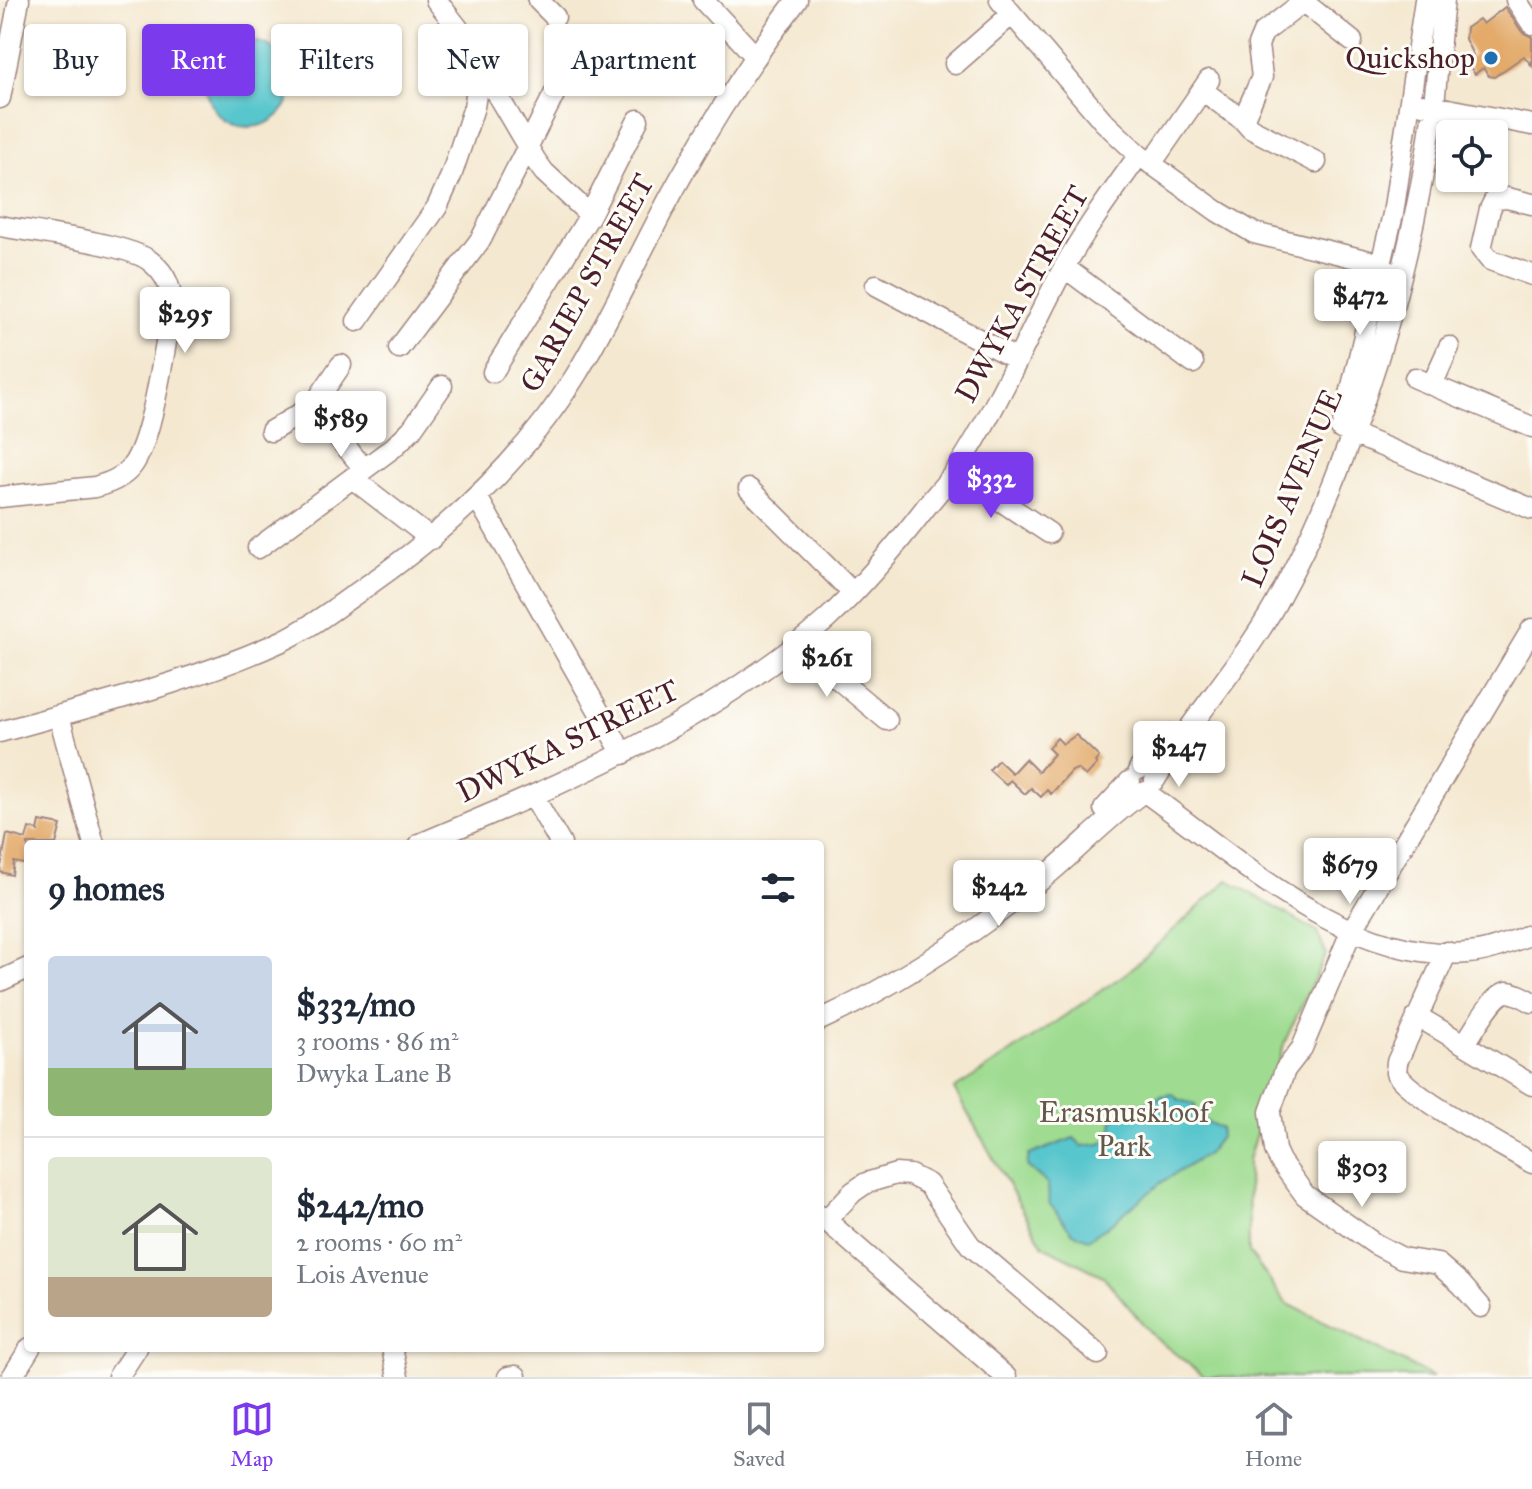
<!DOCTYPE html>
<html lang="en">
<head>
<meta charset="utf-8">
<style>
	:root { --surface:#fff; --page:#f2f2f3; --text:#1f2937; --muted:#747a83; --line:#e0e1e3; --accent:#7c3aed }
	body { margin:0; font-family:"IM FELL Great Primer",serif; background:var(--page); color:var(--text); height:100vh; display:flex; flex-direction:column; font-size:30px; white-space:nowrap }
	* { box-sizing:border-box; margin:0 }
	p { font-size:26px; color:var(--muted) }
	.icon { flex:none; width:44px; height:44px; fill:none; stroke:currentColor; stroke-width:2; stroke-linecap:round; stroke-linejoin:round }
	.map { position:relative; flex:1; overflow:hidden }
	.details { position:absolute; left:24px; top:840px; width:800px; height:512px; display:flex; flex-direction:column; background:var(--surface); border-radius:8px; box-shadow:0 2px 6px #0004 }
	.details>* { flex:none }
	.hud { position:absolute; left:24px; top:24px; width:800px; height:72px; display:flex; gap:16px }
	.tools { position:absolute; left:1436px; top:120px; display:grid; gap:16px }
	.tools a { display:grid; place-items:center; width:72px; height:72px; border-radius:8px; background:var(--surface); box-shadow:0 2px 6px #0004; font-size:40px }
	.price { position:absolute; translate:-50% -68px; padding:0 18px; border-radius:8px; background:#fff; color:#222; font-size:26px; line-height:52px; filter:drop-shadow(0 2px 4px #0008) }
	.price::after { content:''; position:absolute; left:50%; top:48px; width:24px; height:18px; margin-left:-12px; background:inherit; clip-path:polygon(0 0,100% 0,50% 100%) }
	.price.selected { background:var(--accent); color:#fff }
	ul { padding:0; list-style:none }
	li { display:flex; align-items:center; gap:24px; height:200px; padding:0 24px }
	li+li { border-top:2px solid var(--line) }
	li span { display:grid; place-items:center; flex:none; width:224px; height:160px; border-radius:8px; color:#555 }
	li>.icon { margin-inline-start:auto }
	span .icon { width:96px; height:96px; fill:#fffc; stroke-width:1 }
	li b { font-size:34px }
	h2 { display:flex; justify-content:space-between; align-items:center; height:96px; padding:0 24px; font-size:34px }
	.chip { padding:0 28px; border-radius:8px; background:var(--surface); box-shadow:0 2px 6px #0004; font-size:28px; line-height:72px }
	.chip.selected { background:var(--accent); color:#fff }
	.tabs { display:flex; justify-content:space-around; align-items:center; height:112px; border-top:2px solid var(--line); background:var(--surface); font-size:22px; color:var(--muted) }
	.tabs a { display:grid; justify-items:center; gap:4px }
	.tabs .selected { color:var(--accent) }
	.map>svg:first-child { display:block }
</style>
</head>
<body>
<div class="map">
<svg width="1532" height="1377" viewBox="0 0 1532 1377">
	<rect width="100%" height="100%" fill="#fdfcf7"/>
	<filter id="ink" filterUnits="userSpaceOnUse"><feTurbulence type="fractalNoise" baseFrequency=".0125" numOctaves="2"/><feDisplacementMap in="SourceGraphic" scale="16" xChannelSelector="R" yChannelSelector="G"/><feConvolveMatrix kernelMatrix="1 2 1 2 8 2 1 2 1" color-interpolation-filters="sRGB"/></filter>
	<filter id="wash" filterUnits="userSpaceOnUse"><feTurbulence type="fractalNoise" baseFrequency=".006" numOctaves="4" result="noise"/><feDisplacementMap in="SourceGraphic" scale="32" xChannelSelector="R" yChannelSelector="G"/><feGaussianBlur stdDeviation="1.8" result="paint"/><feColorMatrix in="noise" values="0 0 0 0 0 0 0 0 0 0 0 0 0 0 0 0 0 1.4 0 .05"/><feComposite in="paint" operator="in"/></filter>
	<g filter="url(#wash)">
		<rect width="100%" height="100%" fill="#f4e8d0"/>
		<path fill="#9fdc91" stroke="#747e5e" stroke-width="2" d="M1228,880L1317,932L1326,954L1285,1041L1248,1160L1249,1252L1286,1303L1433,1377H1205L1154,1337L1103,1276L1043,1246L954,1089L1012,1052L1128,972Z"/>
		<path fill="#58c6cd" stroke="#51727c" stroke-width="2" d="M206 84a43 43 0 1 1 86 0a43 43 0 1 1-86 0Z
			M1173,1094L1179,1100L1195,1104L1196,1117L1221,1128L1220,1137L1207,1154L1162,1182L1104,1229L1088,1239L1073,1233L1049,1203L1048,1184L1027,1166L1029,1155L1074,1138L1082,1146L1100,1144L1111,1139L1113,1119L1161,1096Z"/>
		<g id="blocks">
			<path fill="#e3aa6b" d="M1505,7L1522,32L1532,37V66L1524,56L1494,77L1489,76L1483,68L1475,74L1465,60L1473,55L1465,39L1466,28L1479,19L1483,24Z
				M1076,735L1099,757L1095,762L1097,764L1086,776L1077,769L1072,771L1051,794L1047,790L1041,797L1031,788L1025,794L1010,780L1006,785L989,770L998,760L1012,773L1025,759L1038,772L1054,754L1048,748L1057,738L1063,744Z
				M40,821L61,825L56,844H28V865L14,862L12,875L0,872L7,834L26,839L29,828L38,831Z"/>
		</g>
	</g>
	<g filter="url(#ink)">
		<use href="#blocks" fill-opacity="0" stroke="#9f847e" stroke-width="2"/>
		<g fill="none" stroke-linecap="round" stroke-linejoin="round">
			<defs>
				<path id="minor" d="M436,0L458,28L536,161L544,172L590,215L493,372
					M538,0L555,17
					M703,0L756,57
					M1000,0L1104,122L1139,155L1217,211L1254,233L1381,264L1388,271
					M1301,0L1352,41
					M1516,0L1532,24
					M1302,3L1263,33L1258,45L1262,77L1243,120L1250,128L1316,162
					M955,64L1012,14
					M1202,90L1243,120
					M0,98L19,0
					M1422,104L1532,125
					M1151,164L1209,80
					M1532,204L1507,198L1495,199L1490,209L1481,249L1490,260L1532,275
					M590,215L638,120
					M0,226C32,232 129,244 150,261C167,274 172,289 172,310C164,347 153,439 132,466C123,478 109,483 95,487L0,497
					M1064,267L1193,363
					M876,285L1016,359
					M357,321L437,207L451,176L474,107L480,70
					M399,348L481,239L577,49
					M341,365L313,406L364,469
					M1415,378L1532,427
					M1432,385L1449,347
					M1342,428L1393,214L1425,0
					M1341,429L1532,509
					M271,431L313,406
					M956,471L1049,533
					M352,478L431,539
					M749,489L853,593
					M477,497L623,754
					M258,548L394,447L412,429L442,386
					M796,644L887,720
					M59,716L94,844
					M0,732C94,705 193,682 282,641C308,629 331,611 354,595C441,536 520,465 576,375C615,311 644,242 681,177C715,116 754,56 797,0
					M1139,769L1172,734
					M1155,780C1191,719 1240,667 1275,605C1356,459 1413,268 1434,103C1438,69 1440,34 1444,0
					M1145,792C1238,858 1345,962 1468,953C1490,952 1512,941 1532,934
					M533,796L561,844
					M1104,809L1130,781
					M420,844C560,785 711,722 826,620C863,586 896,546 926,507C936,494 948,482 957,469C998,407 1027,337 1062,271C1084,231 1112,193 1139,155
					M1447,952L1397,1062L1396,1073C1413,1099 1502,1145 1532,1163
					M0,981L28,968
					M1417,1016L1532,1085
					M820,1020C897,985 970,936 1036,884C1073,855 1104,820 1142,793
					M1465,1044C1472,1033 1494,993 1507,992C1514,992 1526,998 1532,1002
					M820,1215L1006,1377
					M826,1220L853,1192L866,1183L896,1174L910,1175L928,1184L970,1245L1098,1354
					M1481,1307L1461,1284L1438,1264L1402,1258L1375,1244L1305,1195L1280,1161L1275,1150L1270,1112L1285,1070L1302,1048L1351,932L1532,629
					M392,1348L398,1377
					M12,1377L30,1348
					M118,1377L137,1348
					M508,1377L516,1376"/>
			</defs>
			<use href="#minor" stroke="#9f847e" stroke-width="23"/>
			<use href="#minor" stroke="#fff" stroke-width="20"/>
		</g>
	</g>
	<circle fill="#1f6fb2" stroke="#fdfcf7" stroke-width="3" cx="1491" cy="58" r="8"/>
	<g text-anchor="middle" dominant-baseline="central" stroke-width="6" stroke-linejoin="round" paint-order="stroke">
		<g font-size="30" fill="#4a1f2b" stroke="#fdfcf7" text-anchor="end">
			<text x="1475" y="58">Quickshop</text>
		</g>
		<g font-size="30" fill="#4a1f2b" stroke="#fdfcf7">
			<text transform="translate(587 283) rotate(-61)">GARIEP STREET</text>
			<text transform="translate(1022 294) rotate(-61)">DWYKA STREET</text>
			<text transform="translate(1292 488) rotate(-67)">LOIS AVENUE</text>
			<text transform="translate(568 741) rotate(-26)">DWYKA STREET</text>
		</g>
		<g font-size="30" fill="#64584a" stroke="#fdfcf7">
			<text x="1124" y="1112">Erasmuskloof<tspan x="1124" dy="34">Park</tspan></text>
		</g>
	</g>
</svg>
<div class="tools">
<a><svg class="icon" aria-label="locate" viewBox="0 0 24 24"><circle cx="12" cy="12" r="6"/><path d="M12 2v4M12 18v4M2 12h4M18 12h4"/></svg></a>
</div>
<b class="price" style="left:1360px;top:337px">$472</b>
<b class="price" style="left:185px;top:355px">$295</b>
<b class="price" style="left:341px;top:459px">$589</b>
<b class="price selected" style="left:991px;top:520px">$332</b>
<b class="price" style="left:827px;top:699px">$261</b>
<b class="price" style="left:1179px;top:789px">$247</b>
<b class="price" style="left:1350px;top:906px">$679</b>
<b class="price" style="left:999px;top:928px">$242</b>
<b class="price" style="left:1362px;top:1209px">$303</b>
<div class="hud">
<a class="chip">Buy</a>
<a class="chip selected">Rent</a>
<a class="chip">Filters</a>
<a class="chip">New</a>
<a class="chip">Apartment</a>
</div>
<section class="details">
<h2>9 homes<svg class="icon" aria-label="filters" viewBox="0 0 24 24"><path d="M4 7h16M4 17h16"/><circle cx="9" cy="7" r="2"/><circle cx="15" cy="17" r="2"/></svg></h2>
<ul>
<li><span style="background:linear-gradient(#c9d6e8 70%,#8fb573 0)"><svg class="icon" aria-label="home" viewBox="0 0 24 24"><path d="M3 11l9-7 9 7M6 9v11h12V9"/></svg></span><div><b>$332/mo</b><p>3 rooms · 86 m²</p><p>Dwyka Lane B</p></div></li>
<li><span style="background:linear-gradient(#dfe7d0 75%,#b9a48a 0)"><svg class="icon" aria-label="home" viewBox="0 0 24 24"><path d="M3 11l9-7 9 7M6 9v11h12V9"/></svg></span><div><b>$242/mo</b><p>2 rooms · 60 m²</p><p>Lois Avenue</p></div></li>
</ul>
</section>
</div>
<nav class="tabs">
<a class="selected"><svg class="icon" aria-label="map" viewBox="0 0 24 24"><path d="M3 6l6-2 6 2 6-2v14l-6 2-6-2-6 2zM9 4v14M15 6v14"/></svg>Map</a>
<a><svg class="icon" aria-label="saved" viewBox="0 0 24 24"><path d="M7 4h10v16l-5-4-5 4z"/></svg>Saved</a>
<a><svg class="icon" aria-label="home" viewBox="0 0 24 24"><path d="M3 11l9-7 9 7M6 9v11h12V9"/></svg>Home</a>
</nav>
</body>
</html>
